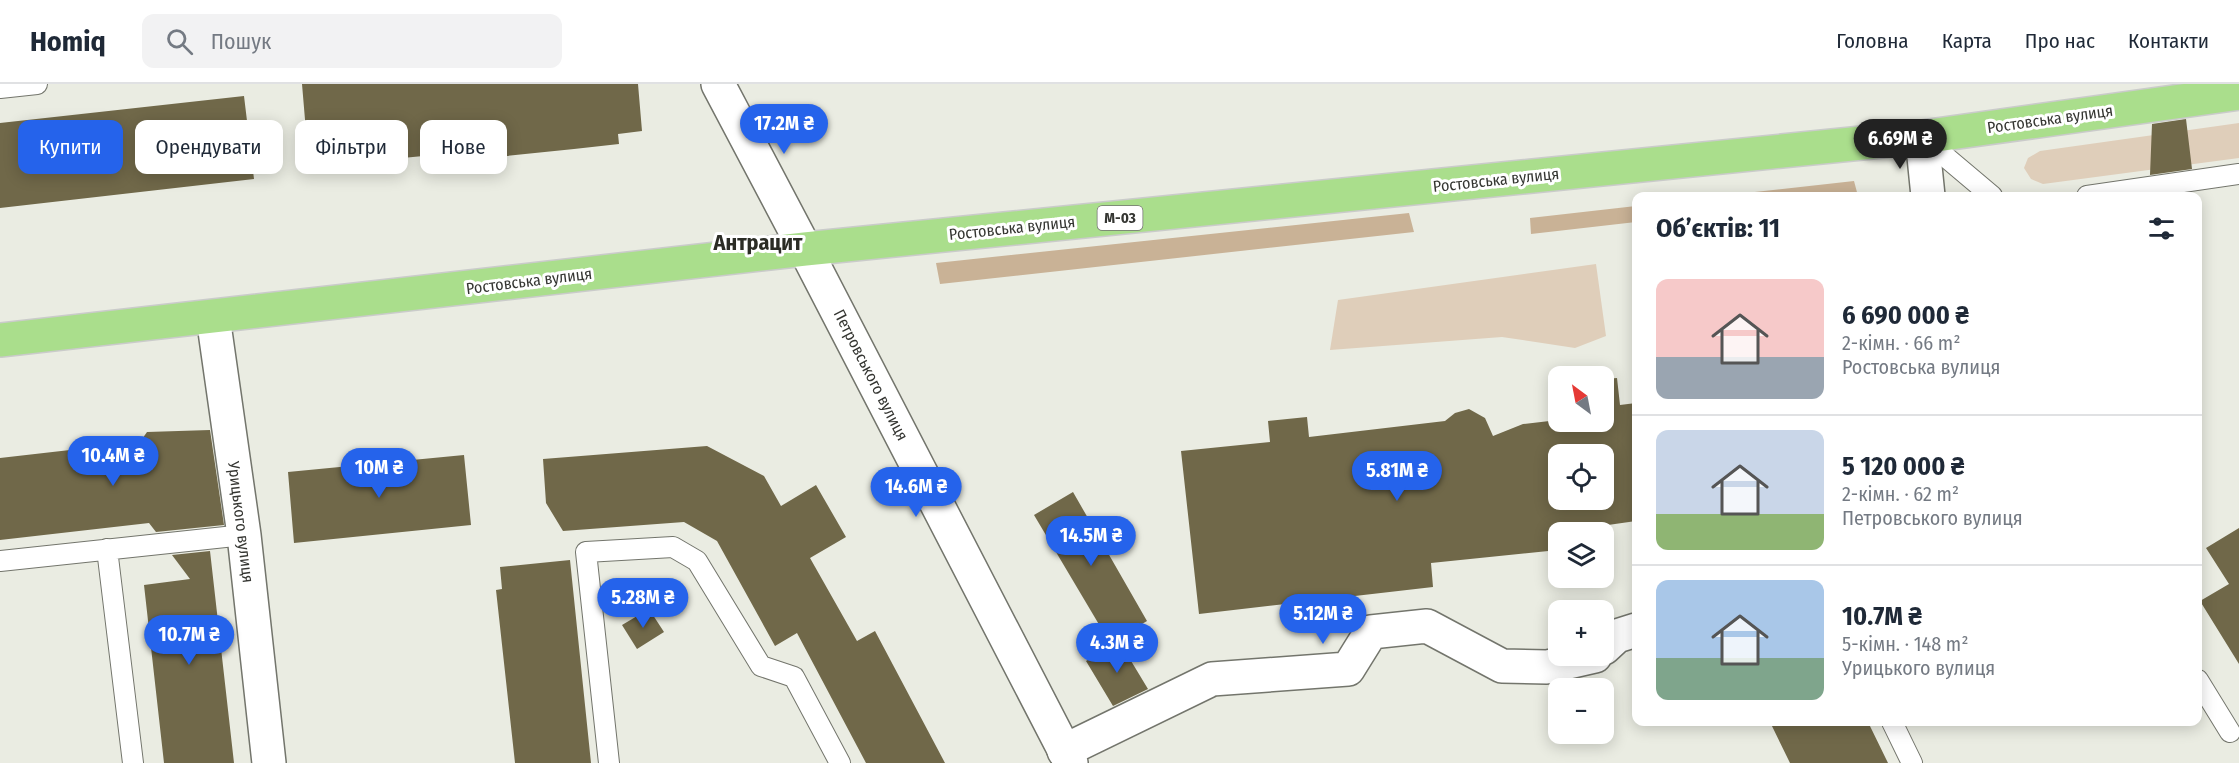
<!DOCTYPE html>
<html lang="uk">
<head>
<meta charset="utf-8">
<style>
	:root { --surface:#fff; --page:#f2f2f3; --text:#1f2937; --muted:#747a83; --line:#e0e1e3; --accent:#2563eb }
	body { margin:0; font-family:"Fira Sans Condensed",sans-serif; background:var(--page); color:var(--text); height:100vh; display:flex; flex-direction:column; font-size:22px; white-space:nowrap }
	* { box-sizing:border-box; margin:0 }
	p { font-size:20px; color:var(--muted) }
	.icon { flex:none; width:33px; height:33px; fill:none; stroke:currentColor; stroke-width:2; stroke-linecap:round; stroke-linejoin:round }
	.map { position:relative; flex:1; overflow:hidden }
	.side { position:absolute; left:1632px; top:108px; width:570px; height:534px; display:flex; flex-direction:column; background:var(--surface); border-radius:12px; box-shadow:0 3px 15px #0003 }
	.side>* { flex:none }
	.guide { position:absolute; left:18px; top:36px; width:570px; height:54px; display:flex; gap:12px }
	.needle { width:39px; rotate:328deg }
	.fabs { position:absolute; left:1548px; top:282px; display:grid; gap:12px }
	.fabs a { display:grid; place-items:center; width:66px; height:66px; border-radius:12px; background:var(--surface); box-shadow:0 3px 15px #0003; font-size:30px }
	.price { position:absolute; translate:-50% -51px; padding:0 14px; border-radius:21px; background:var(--accent); color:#fff; font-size:20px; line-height:39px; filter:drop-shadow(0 2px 3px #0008) }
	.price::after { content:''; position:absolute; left:50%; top:36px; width:18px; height:14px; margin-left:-9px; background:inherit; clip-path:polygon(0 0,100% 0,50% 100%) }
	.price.on { background:#222; color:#fff }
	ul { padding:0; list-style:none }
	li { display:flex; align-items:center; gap:18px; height:150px; padding:0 24px }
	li+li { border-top:2px solid var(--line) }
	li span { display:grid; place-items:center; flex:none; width:168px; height:120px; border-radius:12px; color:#555 }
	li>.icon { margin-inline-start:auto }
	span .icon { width:72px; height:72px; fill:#fffc; stroke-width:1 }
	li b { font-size:26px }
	h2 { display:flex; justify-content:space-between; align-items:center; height:72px; padding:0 24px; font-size:26px }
	.pill { padding:0 21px; border-radius:12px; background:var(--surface); box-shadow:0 3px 15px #0003; font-size:21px; line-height:54px }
	.pill.on { background:var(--accent); color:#fff }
	header { display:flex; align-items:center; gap:36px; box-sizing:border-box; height:84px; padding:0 30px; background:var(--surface); border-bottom:2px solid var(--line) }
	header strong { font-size:28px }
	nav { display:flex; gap:33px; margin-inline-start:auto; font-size:21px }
	.search { width:420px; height:54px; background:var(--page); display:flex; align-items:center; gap:15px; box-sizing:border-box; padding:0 21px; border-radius:12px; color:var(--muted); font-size:22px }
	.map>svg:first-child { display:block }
</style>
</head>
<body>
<header>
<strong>Homiq</strong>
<div class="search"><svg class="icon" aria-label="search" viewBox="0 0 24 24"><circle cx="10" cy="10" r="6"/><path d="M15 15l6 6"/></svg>Пошук</div>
<nav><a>Головна</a><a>Карта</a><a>Про нас</a><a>Контакти</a></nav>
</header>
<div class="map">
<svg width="2239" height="679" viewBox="0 0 2239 679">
	<rect width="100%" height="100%" fill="#eaece2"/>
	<path fill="#dfceba" d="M2239,39V74L2043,100L2031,95L2024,84L2028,74L2040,67Z
		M1596,180L1606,252L1575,264L1502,253L1330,266L1338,216Z"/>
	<path fill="#c9b296" d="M1854,97L1858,112H1718Z
		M1636,122V138L1531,150L1530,134Z
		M1409,129L1414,148L940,200L936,179Z"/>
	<path fill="#706849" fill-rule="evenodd" d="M302,0H638L642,47L618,50L619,60L574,65L497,73L496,65L309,83Z
		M244,12L254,95L0,124V39Z
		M2186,35L2192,85L2150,91L2152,40Z
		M1617,294L1620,321L1636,319V437L1573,446V448H1558V466L1431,479L1433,503L1199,530L1181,367L1270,358L1268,337L1307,333L1309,353L1445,337L1455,329L1469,325L1485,334L1493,352L1523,340L1558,336L1604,338V295ZM1558,370H1604V416H1558Z
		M210,346L224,441L156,448L149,439L0,456V374L140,358L147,348Z
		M707,362L764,392L781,422L816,401L846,453L810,474L857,557L875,547L945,679H866L797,549L775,562L717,457L684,438L563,447L546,419L543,375Z
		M464,371L471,441L294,459L288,388Z
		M1073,408L1147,537L1110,559L1034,431Z
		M2239,444V580L2200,517L2229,500L2206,464Z
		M210,467L234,679H164L144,501L190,495L172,471Z
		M570,476L591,679H515L496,506L502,505L500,483Z
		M649,525L664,548L637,565L622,541Z
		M1119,557L1148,605L1113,622L1086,577Z
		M1770,638H1868L1888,679H1790Z"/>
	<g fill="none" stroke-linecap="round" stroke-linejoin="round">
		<defs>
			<path id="service" d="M0,4L37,0
				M1922,53L1992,112
				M2087,112L2239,90
				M107,465L133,679
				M0,477L244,451
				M2198,596L2230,648
				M1892,638L1912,679
				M609,679L586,468L673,463L697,477L761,582L794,593L840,679"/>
			<path id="minor" d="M1922,53L1928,112
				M213,233L244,451L269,679
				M1604,564L1617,552L1636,546
				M1064,667L1212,595L1348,585L1371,548L1427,542L1502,582L1547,583L1595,572"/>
			<path id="tertiary" d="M805,165L1071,679"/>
			<path id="secondary" d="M718,0L805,165"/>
			<path id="trunk" d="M0,256L805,165L1922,53L2239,9"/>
		</defs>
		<use href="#service" stroke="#73756c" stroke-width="22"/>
		<use href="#minor" stroke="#73756c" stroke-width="36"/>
		<use href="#tertiary" stroke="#73756c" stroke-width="36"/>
		<use href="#secondary" stroke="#73756c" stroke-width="36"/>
		<use href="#trunk" stroke="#cacbca" stroke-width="36"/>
		<use href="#service" stroke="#fff" stroke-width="20"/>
		<use href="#minor" stroke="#fff" stroke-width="33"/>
		<use href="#tertiary" stroke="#fff" stroke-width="33"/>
		<use href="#secondary" stroke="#fff" stroke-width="33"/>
		<use href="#trunk" stroke="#aade8c" stroke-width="33"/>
	</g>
	<g text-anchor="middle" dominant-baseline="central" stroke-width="6" stroke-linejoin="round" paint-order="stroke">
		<rect fill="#fff" stroke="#727270" stroke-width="1.5" x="1097.5" y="122" width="45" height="24" rx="4.5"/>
		<g font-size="15" font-weight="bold" fill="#353632">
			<text x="1120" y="134">М-03</text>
		</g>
		<g font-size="16" fill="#353632" stroke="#fff">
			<text transform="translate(2050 35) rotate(-8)">Ростовська вулиця</text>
			<text transform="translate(1496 96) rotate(-6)">Ростовська вулиця</text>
			<text transform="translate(1012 144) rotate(-6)">Ростовська вулиця</text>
			<text transform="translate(529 197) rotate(-7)">Ростовська вулиця</text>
			<text transform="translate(871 291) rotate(63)">Петровського вулиця</text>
			<text transform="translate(241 438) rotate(83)">Урицького вулиця</text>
		</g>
		<g font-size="22" font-weight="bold" fill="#2b2c25" stroke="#fff">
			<text x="758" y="158">Антрацит</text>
		</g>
	</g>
</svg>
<div class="fabs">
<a><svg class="needle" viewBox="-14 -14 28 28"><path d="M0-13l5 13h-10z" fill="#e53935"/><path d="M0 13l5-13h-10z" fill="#747a83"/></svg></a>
<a><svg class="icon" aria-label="locate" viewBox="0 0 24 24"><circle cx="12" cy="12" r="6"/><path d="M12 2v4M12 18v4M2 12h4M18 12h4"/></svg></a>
<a><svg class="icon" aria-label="layers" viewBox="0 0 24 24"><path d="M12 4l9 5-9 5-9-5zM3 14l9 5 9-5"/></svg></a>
<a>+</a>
<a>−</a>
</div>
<b class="price" style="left:784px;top:71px">17.2M ₴</b>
<b class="price on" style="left:1900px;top:86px">6.69M ₴</b>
<b class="price" style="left:113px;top:403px">10.4M ₴</b>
<b class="price" style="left:379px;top:415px">10M ₴</b>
<b class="price" style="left:1397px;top:418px">5.81M ₴</b>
<b class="price" style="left:916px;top:434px">14.6M ₴</b>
<b class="price" style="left:1091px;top:483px">14.5M ₴</b>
<b class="price" style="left:643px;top:545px">5.28M ₴</b>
<b class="price" style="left:1323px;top:561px">5.12M ₴</b>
<b class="price" style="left:189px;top:582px">10.7M ₴</b>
<b class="price" style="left:1117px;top:590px">4.3M ₴</b>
<div class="guide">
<a class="pill on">Купити</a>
<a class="pill">Орендувати</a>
<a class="pill">Фільтри</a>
<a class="pill">Нове</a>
</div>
<section class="side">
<h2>Об’єктів: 11<svg class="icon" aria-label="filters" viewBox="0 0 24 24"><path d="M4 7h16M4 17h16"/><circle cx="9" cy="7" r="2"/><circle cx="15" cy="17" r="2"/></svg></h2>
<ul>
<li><span style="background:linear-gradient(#f6c9c9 65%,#9aa5b1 0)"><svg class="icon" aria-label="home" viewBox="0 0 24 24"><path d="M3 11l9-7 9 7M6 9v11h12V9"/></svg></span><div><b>6 690 000 ₴</b><p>2-кімн. · 66 m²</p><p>Ростовська вулиця</p></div></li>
<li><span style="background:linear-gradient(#c9d6e8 70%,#8fb573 0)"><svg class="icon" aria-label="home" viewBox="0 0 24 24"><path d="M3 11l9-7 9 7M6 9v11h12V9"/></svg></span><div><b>5 120 000 ₴</b><p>2-кімн. · 62 m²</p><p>Петровського вулиця</p></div></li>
<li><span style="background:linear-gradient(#a9c7e8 65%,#7fa58c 0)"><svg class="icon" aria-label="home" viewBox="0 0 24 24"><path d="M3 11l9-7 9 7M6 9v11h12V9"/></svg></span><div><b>10.7M ₴</b><p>5-кімн. · 148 m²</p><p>Урицького вулиця</p></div></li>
</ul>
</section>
</div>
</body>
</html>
